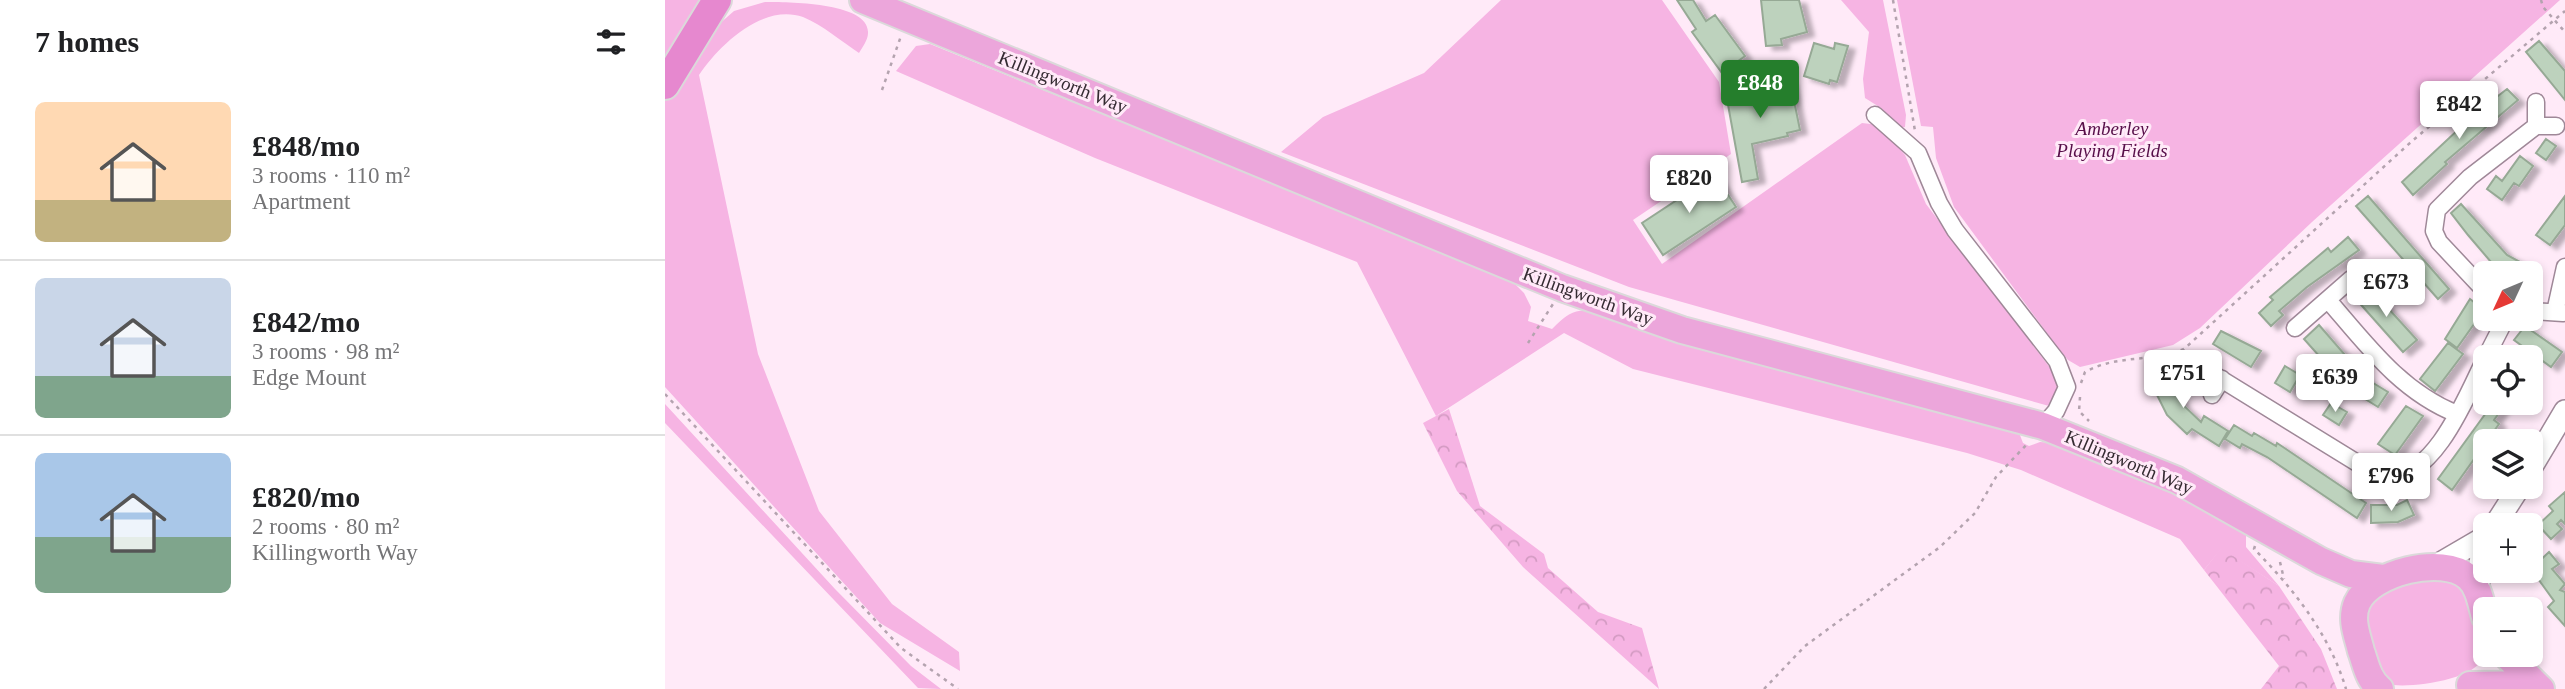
<!DOCTYPE html>
<html lang="en">
<head>
<meta charset="utf-8">
<style>
	:root { --surface:#fff; --page:#f2f2f2; --text:#202124; --muted:#757577; --line:#e0e0e0; --accent:#257e2c }
	body { margin:0; font-family:Georgia,serif; background:var(--page); color:var(--text); height:100vh; display:flex; flex-direction:column; font-size:26px; white-space:nowrap }
	* { box-sizing:border-box; margin:0 }
	p { font-size:23px; color:var(--muted) }
	.icon { flex:none; width:38px; height:38px; fill:none; stroke:currentColor; stroke-width:2; stroke-linecap:round; stroke-linejoin:round }
	.map { position:relative; flex:1; overflow:hidden }
	.panel { display:flex; flex-direction:column; background:var(--surface); width:665px }
	.panel>* { flex:none }
	.needle { width:46px; rotate:226deg }
	.tools { position:absolute; left:1808px; top:261px; display:grid; gap:14px }
	.tools a { display:grid; place-items:center; width:70px; height:70px; border-radius:10px; background:var(--surface); box-shadow:0 4px 10px #0003; font-size:35px }
	.price { position:absolute; translate:-50% -60px; padding:0 16px; border-radius:7px; background:#fff; color:#222; font-size:23px; line-height:46px; filter:drop-shadow(0 2px 4px #0008) }
	.price::after { content:''; position:absolute; left:50%; top:42px; width:21px; height:16px; margin-left:-10px; background:inherit; clip-path:polygon(0 0,100% 0,50% 100%) }
	.price.active { background:var(--accent); color:#fff }
	ul { padding:0; list-style:none }
	li { display:flex; align-items:center; gap:21px; height:175px; padding:0 35px }
	li+li { border-top:2px solid var(--line) }
	li span { display:grid; place-items:center; flex:none; width:196px; height:140px; border-radius:10px; color:#555 }
	li>.icon { margin-inline-start:auto }
	span .icon { width:84px; height:84px; fill:#fffc; stroke-width:1 }
	li b { font-size:30px }
	h2 { display:flex; justify-content:space-between; align-items:center; height:84px; padding:0 35px; font-size:30px }
	main { display:flex; flex:1; min-height:0 }
	.map>svg:first-child { display:block }
</style>
</head>
<body>
<main>
<section class="panel">
<h2>7 homes<svg class="icon" aria-label="filters" viewBox="0 0 24 24"><path d="M4 7h16M4 17h16"/><circle cx="9" cy="7" r="2"/><circle cx="15" cy="17" r="2"/></svg></h2>
<ul>
<li><span style="background:linear-gradient(#ffd9b3 70%,#c2b280 0)"><svg class="icon" aria-label="home" viewBox="0 0 24 24"><path d="M3 11l9-7 9 7M6 9v11h12V9"/></svg></span><div><b>£848/mo</b><p>3 rooms · 110 m²</p><p>Apartment</p></div></li>
<li><span style="background:linear-gradient(#c9d6e8 70%,#7fa58c 0)"><svg class="icon" aria-label="home" viewBox="0 0 24 24"><path d="M3 11l9-7 9 7M6 9v11h12V9"/></svg></span><div><b>£842/mo</b><p>3 rooms · 98 m²</p><p>Edge Mount</p></div></li>
<li><span style="background:linear-gradient(#a9c7e8 60%,#7fa58c 0)"><svg class="icon" aria-label="home" viewBox="0 0 24 24"><path d="M3 11l9-7 9 7M6 9v11h12V9"/></svg></span><div><b>£820/mo</b><p>2 rooms · 80 m²</p><p>Killingworth Way</p></div></li>
</ul>
</section>
<div class="map">
<svg width="1900" height="689" viewBox="0 0 1900 689">
	<defs>
		<pattern id="forest-crowns" width="20" height="18" patternUnits="userSpaceOnUse" patternTransform="scale(1.75)"><rect width="20" height="18" fill="#f6b4e3"/><path d="M2 6a3 3 0 1 1 6 0M12 15a3 3 0 1 1 6 0" fill="none" stroke="#d49bc3"/></pattern>
		<filter id="shadow"><feDropShadow dx="7" dy="4" stdDeviation="2" flood-color="#0004"/></filter>
	</defs>
	<rect width="100%" height="100%" fill="#ffeaf8"/>
	<path fill="#f6b4e3" d="M0,0H37L0,61Z
		M836,0H997L1054,82L1066,154L968,220L997,264L1197,123L1214,125L1240,155L1261,204L1392,377V394L1384,406L964,287L616,152L658,117L759,73Z
		M1176,0H1218L1241,115L1240,127L1233,128L1216,108L1200,98L1198,79L1204,32Z
		M1232,0H1895L1647,222L1535,328L1508,345L1415,367L1403,360L1390,344L1289,207L1271,158L1268,127L1256,126Z
		M100,2C121,2 205,2 203,33C203,40 197,48 194,53C177,42 158,25 138,17C98,3 54,45 34,75L93,354L154,511L227,604L294,652L295,671L215,623L0,387V98L45,32L69,11Z
		M265,44L846,280L859,293L866,307L863,321L887,329C908,308 914,308 942,314L1353,430L1358,443L1364,446L1375,442L1388,443L1522,498L1581,530V547L1614,586L1556,549L1539,570L1515,539L1356,470L1302,453L968,369L899,333L771,416L692,262L430,158L231,71L251,46Z
		M0,404L170,589L246,666L276,689L253,688L0,423Z
		M1768,572L1808,594C1813,612 1826,638 1819,657C1809,681 1741,689 1722,684C1712,675 1704,632 1699,618L1712,592Z"/>
	<path fill="url(#forest-crowns)" d="M784,409L815,506L879,554L883,568L933,612L977,628L994,689L858,567L792,491L758,423Z
		M1556,548L1614,586L1656,649L1672,689H1596L1614,666L1539,570Z"/>
	<path fill="#bdd2bd" stroke="#96a995" stroke-width="2" filter="url(#shadow)" d="M1012,0H1028L1041,21L1050,15L1080,56L1057,73L1027,32L1031,29Z
		M1096,0H1134L1142,32L1116,39L1117,45L1101,46Z
		M1874,41L1900,71V100L1861,52Z
		M1149,43L1169,49L1170,43L1183,46L1172,82L1165,80L1164,84L1139,76Z
		M1125,81L1135,130L1122,133L1123,136L1087,144L1093,179L1077,182L1060,88L1076,86L1077,90L1102,86L1106,92V85Z
		M1842,89L1853,100L1780,162L1782,164L1748,195L1737,182L1811,113Z
		M1881,139L1891,146L1881,160L1871,153Z
		M1855,156L1868,166L1854,186L1849,183L1837,200L1822,189L1831,176L1837,181Z
		M1050,175L1071,207L998,255L977,223Z
		M1703,196L1784,289L1773,299L1691,206Z
		M1900,196V225L1885,245L1871,235Z
		M1796,204L1842,255L1855,262L1850,273L1832,269L1803,235L1786,213Z
		M1683,237L1694,250L1642,287L1614,311L1618,315L1606,326L1594,313L1608,300L1605,297L1663,248L1666,252Z
		M1703,286L1752,340L1738,352L1690,298Z
		M1805,299L1819,310L1792,348L1780,339Z
		M1654,325L1700,378L1723,392L1713,407L1692,394L1674,373L1671,375L1639,339Z
		M1860,326L1897,352L1886,367L1849,340Z
		M1556,331L1596,351L1586,367L1548,344Z
		M1783,343L1798,354L1770,391L1755,379Z
		M1620,366L1635,375L1625,392L1610,383Z
		M1498,367L1517,404L1536,422L1539,416L1563,431L1554,446L1527,429L1522,434L1502,415L1482,375Z
		M1829,402H1842L1829,420L1834,424L1787,490L1773,479Z
		M1666,403L1682,412L1674,425L1658,415Z
		M1741,406L1758,416L1730,455L1713,444Z
		M1569,425L1587,436L1589,433L1611,446L1612,443L1701,503L1692,518L1602,457L1577,444L1575,448L1560,439Z
		M1900,492V524L1896,520L1892,524L1897,529L1886,539L1873,525L1888,511L1884,506Z
		M1742,500L1749,515L1733,522L1706,523V505H1732Z
		M1884,552L1894,564L1887,569L1900,584L1895,590L1900,592V626L1883,607L1889,601L1866,569Z"/>
	<g fill="none" stroke-linecap="round" stroke-linejoin="round">
		<defs>
			<path id="minor" d="M1871,102V126
				M1210,115L1253,153L1274,203L1290,230L1392,361L1402,387L1391,411L1378,426
				M1820,291L1774,242L1769,231L1772,210L1805,177L1871,126H1891
				M1663,300C1701,344 1736,392 1792,414
				M1866,311L1898,313
				M1890,312L1900,267
				M1630,328L1686,279
				M1821,357L1841,318
				M1543,371L1702,469C1708,471 1716,475 1723,476C1770,479 1803,393 1820,359
				M1547,395L1557,379"/>
			<path id="tertiary" d="M1866,468L1900,411
				M1830,525L1855,486
				M1772,565L1820,537
				M1813,592L1817,541"/>
			<path id="primary" d="M198,0L897,288L1017,330L1378,426L1512,480L1656,561L1686,574L1718,578
				M1840,654L1876,689
				M1805,685L1868,684
				M1715,689C1703,679 1701,665 1696,651C1692,635 1685,619 1692,603C1706,572 1777,555 1803,577C1814,587 1816,603 1820,617"/>
			<path id="trunk" d="M0,85L52,0"/>
		</defs>
		<use href="#minor" stroke="#9f8898" stroke-width="19"/>
		<use href="#tertiary" stroke="#9f8898" stroke-width="24"/>
		<use href="#primary" stroke="#dbd9da" stroke-width="30"/>
		<use href="#trunk" stroke="#dbd9da" stroke-width="32"/>
		<path stroke="#b4a3af" stroke-width="2.5" stroke-dasharray="3.5 5" stroke-linecap="butt" d="M1228,0L1250,131
			M1876,0L1878,7L1900,32
			M217,90L236,36
			M863,343L888,304
			M1416,383L1420,372C1453,354 1484,363 1519,349L1746,142L1900,11
			M0,394L236,648L293,689
			M1415,397L1414,411L1424,421
			M1590,546L1589,549C1628,588 1665,635 1681,689
			M1615,562L1619,579
			M1099,689L1140,646L1275,547L1310,513L1331,477L1363,443"/>
		<use href="#minor" stroke="#fff" stroke-width="16"/>
		<use href="#tertiary" stroke="#fff" stroke-width="21"/>
		<use href="#primary" stroke="#eca6db" stroke-width="26"/>
		<use href="#trunk" stroke="#e688cf" stroke-width="28"/>
	</g>
	<g text-anchor="middle" dominant-baseline="central" stroke-width="6" stroke-linejoin="round" paint-order="stroke">
		<g font-size="19" fill="#352b32" stroke="#ffeaf8">
			<text transform="translate(398 82) rotate(22)">Killingworth Way</text>
			<text transform="translate(923 296) rotate(20)">Killingworth Way</text>
			<text transform="translate(1464 462) rotate(23)">Killingworth Way</text>
		</g>
		<g font-size="19" font-style="italic" fill="#570e49" stroke="#ffeaf8">
			<text x="1447" y="128">Amberley<tspan x="1447" dy="22">Playing Fields</tspan></text>
		</g>
	</g>
</svg>
<div class="tools">
<a><svg class="needle" viewBox="-14 -14 28 28"><path d="M0-13l5 13h-10z" fill="#e53935"/><path d="M0 13l5-13h-10z" fill="#757577"/></svg></a>
<a><svg class="icon" aria-label="locate" viewBox="0 0 24 24"><circle cx="12" cy="12" r="6"/><path d="M12 2v4M12 18v4M2 12h4M18 12h4"/></svg></a>
<a><svg class="icon" aria-label="layers" viewBox="0 0 24 24"><path d="M12 4l9 5-9 5-9-5zM3 14l9 5 9-5"/></svg></a>
<a>+</a>
<a>−</a>
</div>
<b class="price active" style="left:1095px;top:120px">£848</b>
<b class="price" style="left:1794px;top:141px">£842</b>
<b class="price" style="left:1024px;top:215px">£820</b>
<b class="price" style="left:1721px;top:319px">£673</b>
<b class="price" style="left:1518px;top:410px">£751</b>
<b class="price" style="left:1670px;top:414px">£639</b>
<b class="price" style="left:1726px;top:513px">£796</b>
</div>
</main>
</body>
</html>
